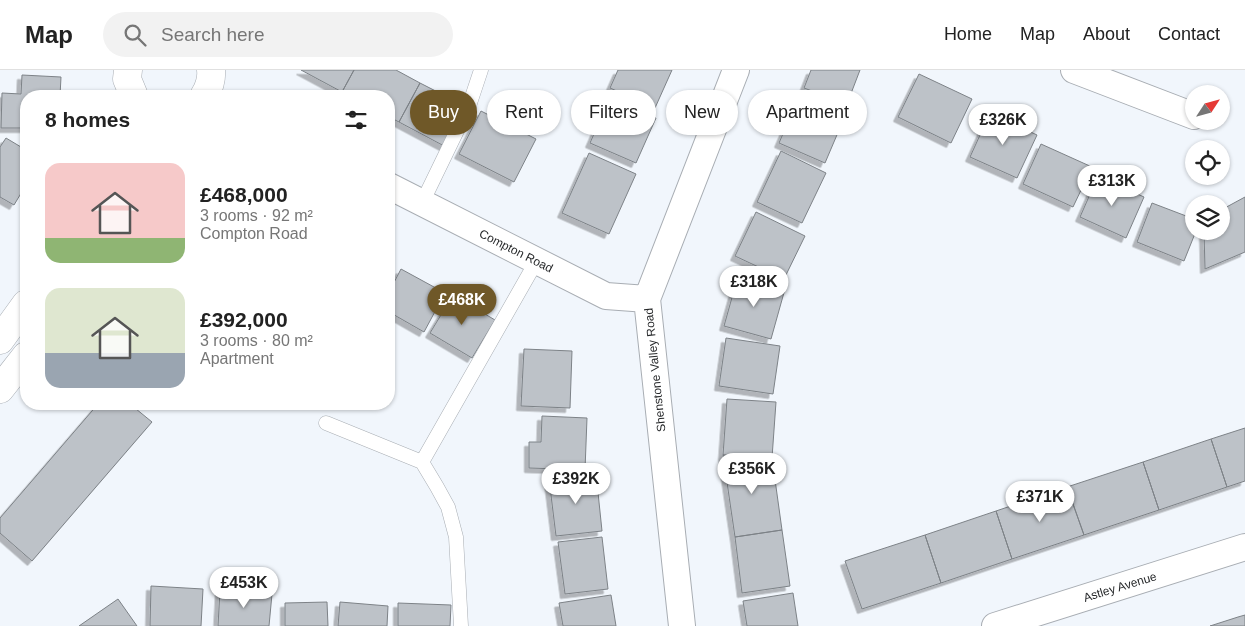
<!DOCTYPE html>
<html lang="en">
<head>
<meta charset="utf-8">
<style>
	:root { --surface:#fff; --page:#f2f2f2; --text:#222; --muted:#767676; --line:#e0e0e0; --accent:#6f5828 }
	body { margin:0; font-family:Helvetica,sans-serif; background:var(--page); color:var(--text); height:100vh; display:flex; flex-direction:column; font-size:19px; white-space:nowrap }
	* { box-sizing:border-box; margin:0 }
	p { font-size:16px; color:var(--muted) }
	.icon { flex:none; width:28px; height:28px; fill:none; stroke:currentColor; stroke-width:2; stroke-linecap:round; stroke-linejoin:round }
	.map { position:relative; flex:1; overflow:hidden }
	.sheet { position:absolute; left:20px; top:20px; width:375px; height:320px; display:flex; flex-direction:column; background:var(--surface); border-radius:20px; box-shadow:0 1px 4px #0004 }
	.sheet>* { flex:none }
	.hud { position:absolute; left:410px; top:20px; width:475px; height:45px; display:flex; gap:10px }
	.needle { width:32px; rotate:54deg }
	.buttons { position:absolute; left:1185px; top:15px; display:grid; gap:10px }
	.buttons a { display:grid; place-items:center; width:45px; height:45px; border-radius:50%; background:var(--surface); box-shadow:0 1px 4px #0004; font-size:25px }
	.price { position:absolute; translate:-50% -42px; padding:0 11px; border-radius:18px; background:#fff; color:#222; font-size:16px; line-height:32px; filter:drop-shadow(0 1px 2px #0008) }
	.price::after { content:''; position:absolute; left:50%; top:30px; width:15px; height:11px; margin-left:-8px; background:inherit; clip-path:polygon(0 0,100% 0,50% 100%) }
	.price.selected { background:var(--accent); color:#fff }
	ul { padding:0; list-style:none }
	li { display:flex; align-items:center; gap:15px; height:125px; padding:0 25px }
	li span { display:grid; place-items:center; flex:none; width:140px; height:100px; border-radius:15px; color:#555 }
	li>.icon { margin-inline-start:auto }
	span .icon { width:60px; height:60px; fill:#fffc; stroke-width:1 }
	li b { font-size:21px }
	h2 { display:flex; justify-content:space-between; align-items:center; height:60px; padding:0 25px; font-size:21px }
	.pill { padding:0 18px; border-radius:22px; background:var(--surface); box-shadow:0 1px 4px #0004; font-size:18px; line-height:45px }
	.pill.selected { background:var(--accent); color:#fff }
	header { display:flex; align-items:center; gap:30px; box-sizing:border-box; height:70px; padding:0 25px; background:var(--surface); border-bottom:1px solid var(--line) }
	header strong { font-size:24px }
	nav { display:flex; gap:28px; margin-inline-start:auto; font-size:18px }
	.search { width:350px; height:45px; background:var(--page); display:flex; align-items:center; gap:12px; box-sizing:border-box; padding:0 18px; border-radius:28px; color:var(--muted); font-size:19px }
	.map>svg:first-child { display:block }
</style>
</head>
<body>
<header>
<strong>Map</strong>
<div class="search"><svg class="icon" aria-label="search" viewBox="0 0 24 24"><circle cx="10" cy="10" r="6"/><path d="M15 15l6 6"/></svg>Search here</div>
<nav><a>Home</a><a>Map</a><a>About</a><a>Contact</a></nav>
</header>
<div class="map">
<svg width="1245" height="556" viewBox="0 0 1245 556">
	<defs>
		<filter id="shadow"><feDropShadow dx="-4.5" dy="4.5" stdDeviation="0" flood-color="#0004"/></filter>
	</defs>
	<rect width="100%" height="100%" fill="#f1f6fc"/>
	<path fill="#bdc2c8" stroke="#7d8287" filter="url(#shadow)" d="M301,0H354L342,22Z
		M354,0H396L420,13L399,52L389,47V26H349L342,22Z
		M618,0H672L655,38L610,18Z
		M811,0H860L847,34L804,18Z
		M919,4L972,29L951,73L898,47Z
		M22,5L61,7L60,26H26V58H1L2,23L21,24Z
		M420,13L467,37L446,77L399,52Z
		M799,26L845,46L825,93L779,73Z
		M610,27L656,48L636,93L590,73Z
		M481,41L536,69L514,112L459,84Z
		M990,43L1037,65L1017,108L970,87Z
		M6,68L26,80V115L14,135L0,127V77Z
		M1041,74L1092,97L1073,137L1023,114Z
		M781,81L826,103L802,153L757,132Z
		M589,83L636,104L609,164L562,143Z
		M1098,106L1144,127L1126,168L1080,147Z
		M1245,127V182L1205,199L1204,162L1221,161V140Z
		M1152,133L1194,149V161H1196L1184,191L1137,172Z
		M756,142L805,166L784,209L735,186Z
		M401,199L445,223L424,262L389,242V222Z
		M738,206L785,219L771,269L724,256Z
		M453,225L495,250L472,288L430,263Z
		M726,268L780,276L773,324L719,316Z
		M524,279L572,281L570,338L521,336Z
		M727,329L776,332L772,388L723,385Z
		M98,334H130L152,352L32,491L0,463V448Z
		M542,346L587,348L585,400L529,398V372H541Z
		M1245,358V411L1227,417L1211,369Z
		M1211,369L1227,417L1159,440L1143,392Z
		M723,385L772,388L782,460L735,467Z
		M1143,392L1159,440L1084,465L1067,417Z
		M596,403L602,461L556,466L549,409Z
		M1067,417L1084,465L1012,489L996,441Z
		M996,441L1012,489L941,513L925,465Z
		M782,460L790,516L742,523L735,467Z
		M925,465L941,513L862,539L845,491Z
		M602,467L608,519L565,524L558,472Z
		M151,516L203,519L201,556H150Z
		M220,520L272,524L269,556H218Z
		M793,523L798,556H747L743,531Z
		M611,525L616,556H563L559,533Z
		M118,529L137,556H79Z
		M327,532L328,556H285V533Z
		M340,532L388,536L387,556H338Z
		M398,533L451,535L450,556H398Z
		M1245,545V556H1210L1238,547Z"/>
	<g fill="none" stroke-linecap="round" stroke-linejoin="round">
		<defs>
			<path id="lane" d="M422,133L469,36L481,0
				M326,353L422,392L437,417L448,437L456,467L461,556
				M422,392L536,192"/>
			<path id="street" d="M1074,0L1194,46
				M389,116L606,226L647,229
				M682,556L647,229L736,0
				M995,556L1245,477"/>
			<path id="secondary" d="M128,0L127,9L134,26
				M204,26C209,19 212,8 211,0
				M0,270L26,234
				M0,319L26,286"/>
		</defs>
		<use href="#lane" stroke="#a8adb3" stroke-width="15"/>
		<use href="#street" stroke="#a8adb3" stroke-width="28"/>
		<use href="#secondary" stroke="#a8adb3" stroke-width="29"/>
		<use href="#lane" stroke="#fff" stroke-width="14"/>
		<use href="#street" stroke="#fff" stroke-width="26"/>
		<use href="#secondary" stroke="#fff" stroke-width="28"/>
	</g>
	<g text-anchor="middle" dominant-baseline="central" stroke-width="5" stroke-linejoin="round" paint-order="stroke">
		<g font-size="12" fill="#26282a" stroke="#fff">
			<text transform="translate(516 181) rotate(27)">Compton Road</text>
			<text transform="translate(655 300) rotate(-96)">Shenstone Valley Road</text>
			<text transform="translate(1120 517) rotate(-17)">Astley Avenue</text>
		</g>
	</g>
</svg>
<div class="buttons">
<a><svg class="needle" viewBox="-14 -14 28 28"><path d="M0-13l5 13h-10z" fill="#e53935"/><path d="M0 13l5-13h-10z" fill="#767676"/></svg></a>
<a><svg class="icon" aria-label="locate" viewBox="0 0 24 24"><circle cx="12" cy="12" r="6"/><path d="M12 2v4M12 18v4M2 12h4M18 12h4"/></svg></a>
<a><svg class="icon" aria-label="layers" viewBox="0 0 24 24"><path d="M12 4l9 5-9 5-9-5zM3 14l9 5 9-5"/></svg></a>
</div>
<b class="price" style="left:1003px;top:76px">£326K</b>
<b class="price" style="left:1112px;top:137px">£313K</b>
<b class="price" style="left:754px;top:238px">£318K</b>
<b class="price selected" style="left:462px;top:256px">£468K</b>
<b class="price" style="left:752px;top:425px">£356K</b>
<b class="price" style="left:576px;top:435px">£392K</b>
<b class="price" style="left:1040px;top:453px">£371K</b>
<b class="price" style="left:244px;top:539px">£453K</b>
<div class="hud">
<a class="pill selected">Buy</a>
<a class="pill">Rent</a>
<a class="pill">Filters</a>
<a class="pill">New</a>
<a class="pill">Apartment</a>
</div>
<section class="sheet">
<h2>8 homes<svg class="icon" aria-label="filters" viewBox="0 0 24 24"><path d="M4 7h16M4 17h16"/><circle cx="9" cy="7" r="2"/><circle cx="15" cy="17" r="2"/></svg></h2>
<ul>
<li><span style="background:linear-gradient(#f6c9c9 75%,#8fb573 0)"><svg class="icon" aria-label="home" viewBox="0 0 24 24"><path d="M3 11l9-7 9 7M6 9v11h12V9"/></svg></span><div><b>£468,000</b><p>3 rooms · 92 m²</p><p>Compton Road</p></div></li>
<li><span style="background:linear-gradient(#dfe7d0 65%,#9aa5b1 0)"><svg class="icon" aria-label="home" viewBox="0 0 24 24"><path d="M3 11l9-7 9 7M6 9v11h12V9"/></svg></span><div><b>£392,000</b><p>3 rooms · 80 m²</p><p>Apartment</p></div></li>
</ul>
</section>
</div>
</body>
</html>
